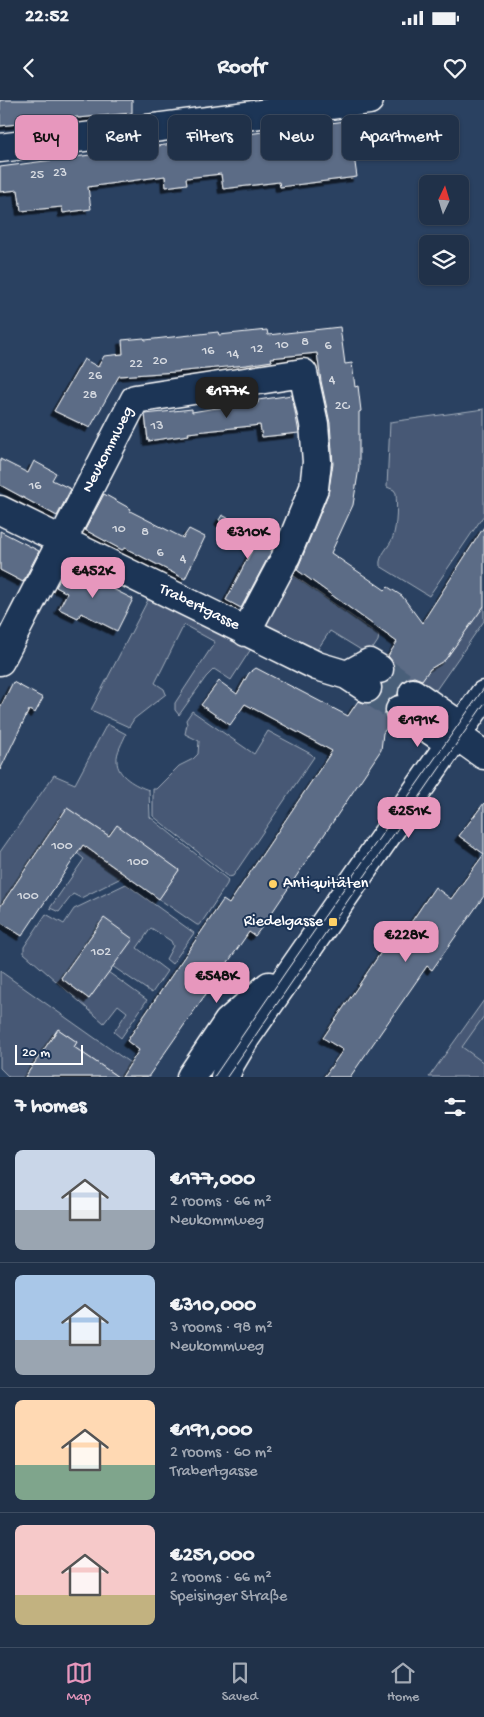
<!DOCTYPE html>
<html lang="en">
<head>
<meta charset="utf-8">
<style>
	:root { --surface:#203149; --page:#283950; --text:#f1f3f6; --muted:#a2a9b4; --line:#3d4c61; --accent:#e797bd }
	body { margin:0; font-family:"Gochi Hand",sans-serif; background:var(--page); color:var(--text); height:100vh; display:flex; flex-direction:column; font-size:19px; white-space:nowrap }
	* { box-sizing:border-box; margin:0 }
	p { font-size:16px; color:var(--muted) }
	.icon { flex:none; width:28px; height:28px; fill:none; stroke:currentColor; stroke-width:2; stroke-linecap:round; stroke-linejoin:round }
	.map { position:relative; height:977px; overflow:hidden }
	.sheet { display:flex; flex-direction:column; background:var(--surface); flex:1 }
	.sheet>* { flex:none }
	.banner { position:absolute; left:15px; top:15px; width:455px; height:45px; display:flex; gap:10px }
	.needle { width:32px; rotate:4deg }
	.controls { position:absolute; left:419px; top:75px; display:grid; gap:10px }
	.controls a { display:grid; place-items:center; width:50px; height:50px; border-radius:8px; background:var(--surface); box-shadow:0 1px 4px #0004,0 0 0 1px var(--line); font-size:25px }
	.scale { position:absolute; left:15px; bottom:12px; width:68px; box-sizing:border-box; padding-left:5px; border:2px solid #fff; border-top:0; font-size:14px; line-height:18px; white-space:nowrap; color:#fff; -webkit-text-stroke:4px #1d3557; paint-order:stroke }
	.price { position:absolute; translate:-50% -42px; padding:0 11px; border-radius:10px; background:var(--accent); color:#111; font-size:16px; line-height:32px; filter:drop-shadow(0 1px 2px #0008) }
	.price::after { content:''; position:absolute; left:50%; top:30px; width:15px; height:11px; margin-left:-8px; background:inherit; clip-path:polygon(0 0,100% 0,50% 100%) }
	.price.on { background:#222; color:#fff }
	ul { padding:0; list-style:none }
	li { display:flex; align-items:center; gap:15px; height:125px; padding:0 15px }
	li+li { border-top:1px solid var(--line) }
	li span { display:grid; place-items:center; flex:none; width:140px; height:100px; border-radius:8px; color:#555 }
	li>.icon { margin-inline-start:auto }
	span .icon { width:60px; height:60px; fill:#fffc; stroke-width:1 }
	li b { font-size:21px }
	h2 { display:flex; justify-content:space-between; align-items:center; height:60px; padding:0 15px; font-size:21px }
	.chip { padding:0 18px; border-radius:8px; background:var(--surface); box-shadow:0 1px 4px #0004,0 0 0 1px var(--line); font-size:18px; line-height:45px }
	.chip.on { background:var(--accent); color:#111 }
	.status { display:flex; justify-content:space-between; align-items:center; height:35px; padding:0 25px; background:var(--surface); direction:ltr }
	.status svg { height:14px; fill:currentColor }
	header { display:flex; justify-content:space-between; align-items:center; height:65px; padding:0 15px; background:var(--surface); font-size:22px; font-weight:800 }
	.tab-bar { display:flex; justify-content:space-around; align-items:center; height:70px; border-top:1px solid var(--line); background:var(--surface); font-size:14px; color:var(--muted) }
	.tab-bar a { display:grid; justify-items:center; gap:2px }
	.tab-bar .on { color:var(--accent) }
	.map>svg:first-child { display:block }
</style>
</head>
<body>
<div class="status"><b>22:52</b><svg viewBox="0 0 49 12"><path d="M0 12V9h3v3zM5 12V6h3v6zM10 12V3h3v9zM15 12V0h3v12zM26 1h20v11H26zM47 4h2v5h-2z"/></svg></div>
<header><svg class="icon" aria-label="back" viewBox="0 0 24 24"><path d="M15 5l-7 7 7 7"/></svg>Roofr<svg class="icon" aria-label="heart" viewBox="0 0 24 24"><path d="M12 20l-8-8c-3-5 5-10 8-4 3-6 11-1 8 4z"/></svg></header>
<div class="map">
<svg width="484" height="977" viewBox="0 0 484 977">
	<defs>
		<filter id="shadow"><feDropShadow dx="-4.5" dy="4.5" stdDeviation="0" flood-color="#0009"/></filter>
	</defs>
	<rect width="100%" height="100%" fill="#2a4161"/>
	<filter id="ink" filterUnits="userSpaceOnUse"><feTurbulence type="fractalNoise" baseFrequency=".02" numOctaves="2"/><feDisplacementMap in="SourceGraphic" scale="10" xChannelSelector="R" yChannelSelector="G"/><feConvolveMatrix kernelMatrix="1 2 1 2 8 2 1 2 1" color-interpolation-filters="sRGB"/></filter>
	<g filter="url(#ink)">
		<path fill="#394e6c" d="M484,900V977H429Z"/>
		<path fill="#465975" stroke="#a2acba" d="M484,309V415L429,496L380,466C378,455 390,447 393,437C397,424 397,407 396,393L394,390L387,387L390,322Z
			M286,470L379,535L378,541L370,553H366L330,531L315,553L260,531Z
			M150,496L249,545L251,549L231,580L214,569L206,577L179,615L175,610V603L215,542L184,525L155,583L164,589L166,594L134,619L129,627L91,610Z
			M484,506V521L436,590L428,588L420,582L430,569L445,560Z
			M192,611L254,654L268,631L311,654L314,657L233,776L229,777L153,716V689H156L179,666L193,659L198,654L199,641L185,634L187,624L186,620Z
			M107,624L126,634C123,642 116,652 117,661C117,676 136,686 149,690L150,717L228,780L227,784L200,825H197L159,799L179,770L117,726L109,736L67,708L0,807V752L54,675L75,684Z
			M85,741L96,755L123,774L119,779L81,798L73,794L59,812L50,808L84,759L77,753Z
			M126,784L194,833L172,864L166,859L173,846L171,841L151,828L137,848L167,871L152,893L112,866L104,819L61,878L89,899L108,872L147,900L121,938L114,932L127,912L118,905L104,923L24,853V847L46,814L64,824L74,809Z
			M0,871L150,977H132L125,972L122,977H118L74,947L77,942L58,929L25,977H9L0,968Z
			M484,900V916L462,947L484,963V977H429Z"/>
		<path fill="#5b6c86" stroke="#fff" filter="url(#shadow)" d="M0,0H132V13L78,18V17L0,26Z
			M368,18L371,39L352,42L357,77L280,87L279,82L223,89L221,74L186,78L187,84L166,87L165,76L88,87L91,109L63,113L62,107L21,111L18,90L0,92V67Z
			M340,227L345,264L352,263L355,287L358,286L361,311L359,312V368L353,405L331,453L385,490L388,487L402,496L422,523L484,427V506L445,560L430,569L422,580L414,577L406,579L400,585L398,595L393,596L387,601L384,610L386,617L391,622L383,633L381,650L265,823L255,836L249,832L148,977H122L139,950L127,941L223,800L229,804L332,651L245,604L230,625L201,605L219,581L237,594L249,573L256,568L348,616L358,601L367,604L374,602L380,597L383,589L382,584L387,582L393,577L395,569L392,561L388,556L397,542L297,470L328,394L333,364L330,323L321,281L317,253L271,258L272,261L246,265L175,272L119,276L90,328L54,311L84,259L98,267L104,256L123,254L122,240L144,238L145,240L218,232L219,235L267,230L268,235Z
			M292,295L299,333L262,337L260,325L188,333L189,335L148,341L145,314L192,309V312L210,309L258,303V300Z
			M0,359L28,373L34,361L56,373L52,380L71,389L57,416L0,385Z
			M104,394L131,409L130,411L183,438L189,429L205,437L185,479L125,448L122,450L85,430Z
			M222,415L275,443L271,452L241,508L226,500L252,450L219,420Z
			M0,431L39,451L23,482L0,470Z
			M67,466L133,499L117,531L81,513L78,518L59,509L67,493L56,487Z
			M13,582L43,598L35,613L29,610L0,670V608Z
			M484,703V796L432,870L427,866L350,977H324L343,950L323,938L390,839L397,843L435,787L451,799L484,754L459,736Z
			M67,708L109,736L117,725L179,770L159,799L83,745L22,836L0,822V807Z
			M104,818L133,839L89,899L61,878Z
			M58,929L77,942L74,947L118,977H25Z"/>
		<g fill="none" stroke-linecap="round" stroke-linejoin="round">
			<path stroke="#4a5e79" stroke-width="28" stroke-dasharray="28 14" stroke-linecap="butt" d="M379,569L413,593
				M367,588L400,610"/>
			<defs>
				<path id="minor" d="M0,48L369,0
					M0,410L317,566L347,575L367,588
					M246,532L283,462
					M0,561L135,299L303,273L314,324L317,362L314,388L286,456
					M347,575L369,563L379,569
					M413,593L462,627
					M400,610L450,643
					M456,635L484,655"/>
				<path id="major" d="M191,977L228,922L269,886
					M225,977L230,964L246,937L484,595"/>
			</defs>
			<use href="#minor" stroke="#fff" stroke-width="31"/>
			<use href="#major" stroke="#fff" stroke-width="31"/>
			<use href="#minor" stroke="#1d3557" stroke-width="28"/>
			<use href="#major" stroke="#1d3557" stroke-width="28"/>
			<path stroke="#fff" stroke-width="1" d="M214,977L287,870L484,588
				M227,977L333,822L484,604"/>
		</g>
	</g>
	<g fill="#ffd166" stroke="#1d3557" stroke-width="2">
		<circle cx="273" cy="784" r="5"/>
		<rect x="328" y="817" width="10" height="10" rx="2.5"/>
	</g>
	<g text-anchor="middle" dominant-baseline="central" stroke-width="4" stroke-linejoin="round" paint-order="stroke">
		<g font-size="14" fill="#d6dae1">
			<text x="60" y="73">23</text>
			<text x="37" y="75">25</text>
			<text x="305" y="242">8</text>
			<text x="282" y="245">10</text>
			<text x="328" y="246">6</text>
			<text x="257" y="249">12</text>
			<text x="208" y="251">16</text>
			<text x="233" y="254">14</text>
			<text x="160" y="261">20</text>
			<text x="136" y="264">22</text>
			<text x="95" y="276">26</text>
			<text x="332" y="280">4</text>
			<text x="90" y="295">28</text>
			<text x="342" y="306">2C</text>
			<text x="157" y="326">13</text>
			<text x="35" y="386">16</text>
			<text x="119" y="429">10</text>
			<text x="145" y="432">8</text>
			<text x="160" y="453">6</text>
			<text x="183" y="459">4</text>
			<text x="62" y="746">100</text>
			<text x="138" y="762">100</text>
			<text x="28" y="796">100</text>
			<text x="101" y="852">102</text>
		</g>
		<g font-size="16" fill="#fff" stroke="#1d3557">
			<text transform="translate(109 350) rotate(-63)">Neukommweg</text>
			<text transform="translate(199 508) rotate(26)">Trabertgasse</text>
		</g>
		<g font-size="16" fill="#fff" stroke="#1d3557" text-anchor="start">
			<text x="283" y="784">Antiquitäten</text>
			<text x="323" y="822" text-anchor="end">Riedelgasse</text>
		</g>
	</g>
</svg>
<div class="controls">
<a><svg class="needle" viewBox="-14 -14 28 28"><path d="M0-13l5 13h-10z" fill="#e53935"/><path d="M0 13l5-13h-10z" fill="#a2a9b4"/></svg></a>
<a><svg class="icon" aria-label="layers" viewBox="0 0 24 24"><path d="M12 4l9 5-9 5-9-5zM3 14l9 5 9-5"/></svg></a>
</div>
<div class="scale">20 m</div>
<b class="price on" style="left:227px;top:319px">€177K</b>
<b class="price" style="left:248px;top:460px">€310K</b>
<b class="price" style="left:93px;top:499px">€452K</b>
<b class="price" style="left:418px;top:648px">€191K</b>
<b class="price" style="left:409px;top:739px">€251K</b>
<b class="price" style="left:406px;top:863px">€228K</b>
<b class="price" style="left:217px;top:904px">€548K</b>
<div class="banner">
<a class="chip on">Buy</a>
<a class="chip">Rent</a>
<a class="chip">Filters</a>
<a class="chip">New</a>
<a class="chip">Apartment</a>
</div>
</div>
<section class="sheet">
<h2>7 homes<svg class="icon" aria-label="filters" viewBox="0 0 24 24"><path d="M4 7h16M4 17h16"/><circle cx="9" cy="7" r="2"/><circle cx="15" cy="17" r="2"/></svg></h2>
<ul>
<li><span style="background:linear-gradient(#c9d6e8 60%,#9aa5b1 0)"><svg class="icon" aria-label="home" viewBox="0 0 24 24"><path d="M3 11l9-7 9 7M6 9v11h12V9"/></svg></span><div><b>€177,000</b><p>2 rooms · 66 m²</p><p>Neukommweg</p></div></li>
<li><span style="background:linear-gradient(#a9c7e8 65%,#9aa5b1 0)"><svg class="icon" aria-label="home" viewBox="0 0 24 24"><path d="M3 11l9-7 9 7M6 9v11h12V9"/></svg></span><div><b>€310,000</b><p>3 rooms · 98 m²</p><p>Neukommweg</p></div></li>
<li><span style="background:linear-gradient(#ffd9b3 65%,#7fa58c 0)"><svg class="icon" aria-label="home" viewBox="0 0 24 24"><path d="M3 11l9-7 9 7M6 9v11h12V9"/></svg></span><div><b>€191,000</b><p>2 rooms · 60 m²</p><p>Trabertgasse</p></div></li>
<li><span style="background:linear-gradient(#f6c9c9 70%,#c2b280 0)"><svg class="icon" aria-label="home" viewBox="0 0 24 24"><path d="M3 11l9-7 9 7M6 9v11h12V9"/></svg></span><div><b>€251,000</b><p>2 rooms · 66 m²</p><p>Speisinger Straße</p></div></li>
</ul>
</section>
<nav class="tab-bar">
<a class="on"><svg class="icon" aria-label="map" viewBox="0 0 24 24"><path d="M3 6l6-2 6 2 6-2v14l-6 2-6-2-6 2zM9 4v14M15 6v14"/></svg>Map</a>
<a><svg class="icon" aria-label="saved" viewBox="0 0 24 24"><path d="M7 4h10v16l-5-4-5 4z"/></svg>Saved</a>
<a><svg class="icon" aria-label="home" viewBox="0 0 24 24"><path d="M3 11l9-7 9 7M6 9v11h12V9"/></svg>Home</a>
</nav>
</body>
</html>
